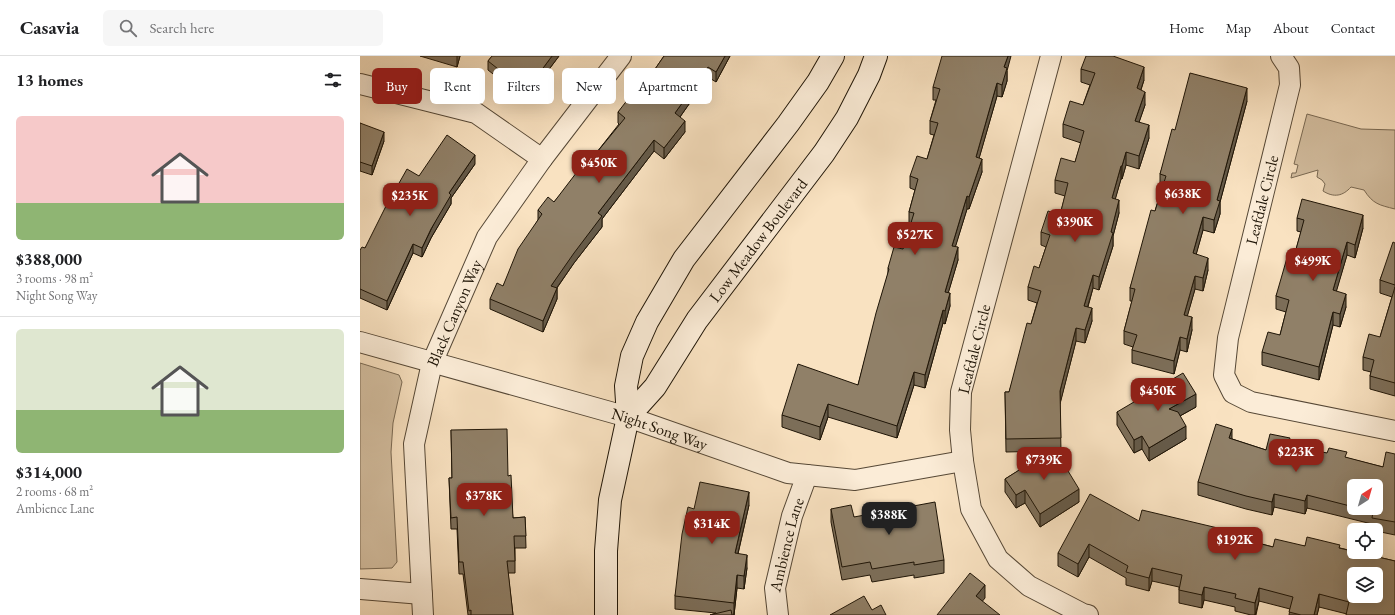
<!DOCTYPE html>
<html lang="en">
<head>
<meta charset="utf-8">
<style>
	:root { --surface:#fff; --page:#f6f6f6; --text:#202124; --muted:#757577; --line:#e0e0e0; --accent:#8f2418 }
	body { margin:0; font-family:"EB Garamond",serif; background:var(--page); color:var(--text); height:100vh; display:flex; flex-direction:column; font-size:15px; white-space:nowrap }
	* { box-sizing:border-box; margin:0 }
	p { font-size:13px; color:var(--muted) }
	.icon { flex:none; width:22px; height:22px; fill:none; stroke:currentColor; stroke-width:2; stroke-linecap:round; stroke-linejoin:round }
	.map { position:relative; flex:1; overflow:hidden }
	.panel { display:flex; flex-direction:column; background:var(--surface); width:360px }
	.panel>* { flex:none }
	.hud { position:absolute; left:12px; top:12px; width:380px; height:36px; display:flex; gap:8px }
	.needle { width:26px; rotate:37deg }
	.controls { position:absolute; left:987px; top:423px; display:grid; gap:8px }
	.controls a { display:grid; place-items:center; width:36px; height:36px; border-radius:6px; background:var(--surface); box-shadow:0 4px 16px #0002; font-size:20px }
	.price { position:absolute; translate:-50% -34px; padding:0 9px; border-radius:8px; background:var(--accent); color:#fff; font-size:13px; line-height:26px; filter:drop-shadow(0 1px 2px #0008) }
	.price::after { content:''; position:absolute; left:50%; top:24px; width:12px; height:9px; margin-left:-6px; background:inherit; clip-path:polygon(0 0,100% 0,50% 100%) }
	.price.on { background:#222; color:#fff }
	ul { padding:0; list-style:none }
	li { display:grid; align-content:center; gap:8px; height:212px; padding:0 16px }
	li+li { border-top:1px solid var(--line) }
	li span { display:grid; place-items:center; height:124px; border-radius:6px; color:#555 }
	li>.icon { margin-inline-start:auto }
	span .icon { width:72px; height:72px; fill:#fffc; stroke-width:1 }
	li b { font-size:17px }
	h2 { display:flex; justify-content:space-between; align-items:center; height:48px; padding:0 16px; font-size:17px }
	.pill { padding:0 14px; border-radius:6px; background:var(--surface); box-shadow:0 4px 16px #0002; font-size:14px; line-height:36px }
	.pill.on { background:var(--accent); color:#fff }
	header { display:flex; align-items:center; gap:24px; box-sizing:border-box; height:56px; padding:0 20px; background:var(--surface); border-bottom:1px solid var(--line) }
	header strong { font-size:19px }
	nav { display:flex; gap:22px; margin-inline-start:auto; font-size:14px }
	.search { width:280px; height:36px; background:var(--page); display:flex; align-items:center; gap:10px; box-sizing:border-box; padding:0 14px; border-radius:6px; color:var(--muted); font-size:15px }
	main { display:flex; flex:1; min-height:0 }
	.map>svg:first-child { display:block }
</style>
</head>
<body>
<header>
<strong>Casavia</strong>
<div class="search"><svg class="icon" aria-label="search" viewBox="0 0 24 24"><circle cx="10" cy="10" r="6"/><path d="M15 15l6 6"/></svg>Search here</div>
<nav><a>Home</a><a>Map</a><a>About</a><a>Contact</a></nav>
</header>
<main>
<section class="panel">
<h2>13 homes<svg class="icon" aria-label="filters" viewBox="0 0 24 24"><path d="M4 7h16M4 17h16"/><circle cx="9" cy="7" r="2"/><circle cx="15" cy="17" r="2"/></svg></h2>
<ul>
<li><span style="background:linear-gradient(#f6c9c9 70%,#8fb573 0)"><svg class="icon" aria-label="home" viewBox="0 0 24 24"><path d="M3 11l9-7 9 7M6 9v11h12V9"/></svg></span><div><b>$388,000</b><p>3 rooms · 98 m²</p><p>Night Song Way</p></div></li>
<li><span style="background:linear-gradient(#dfe7d0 65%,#8fb573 0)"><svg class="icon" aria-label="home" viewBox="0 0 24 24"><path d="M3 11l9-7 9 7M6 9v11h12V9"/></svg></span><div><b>$314,000</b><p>2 rooms · 68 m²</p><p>Ambience Lane</p></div></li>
</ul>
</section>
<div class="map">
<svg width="1035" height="559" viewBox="0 0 1035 559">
	<rect width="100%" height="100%" fill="#f9e2c1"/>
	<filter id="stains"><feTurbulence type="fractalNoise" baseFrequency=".005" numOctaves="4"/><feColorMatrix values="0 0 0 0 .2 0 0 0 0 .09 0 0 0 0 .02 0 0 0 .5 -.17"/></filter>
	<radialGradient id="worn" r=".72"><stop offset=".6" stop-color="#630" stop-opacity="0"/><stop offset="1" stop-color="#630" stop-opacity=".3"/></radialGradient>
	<path fill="#d4bfa1" stroke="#7a6a54" d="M947,58L1001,73L1035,74V153C1019,149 1013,148 1004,134L991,131C983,140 974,142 963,135L965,128L962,124L957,121L958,114L931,122L932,117H936L938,109L934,108Z
		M0,307L39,319L42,326L33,367L31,396L37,506L32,512L0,513Z"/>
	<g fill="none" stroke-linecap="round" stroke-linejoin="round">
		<defs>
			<g id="street">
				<path d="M691,0L601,336L600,374L603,405L611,453L638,503L669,530L723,558L728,559"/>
				<path d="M921,0L929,12L930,29L868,282L864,319L873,337L891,346L1035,375"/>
				<path d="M0,28L116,57L182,103"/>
				<path id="s1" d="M0,286L268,361L428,417L495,424L603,405"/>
				<path d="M0,533L62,538"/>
				<path id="s2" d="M63,559L54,388L72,307L127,181L182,103L261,0"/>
				<path id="s3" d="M418,559L415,532L432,460L447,419"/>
			</g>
			<g id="secondary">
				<path id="s4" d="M268,361L295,331L337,264L464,97L487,62L509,19L516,0"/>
				<path d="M246,559V495L250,444L268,361L266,330L272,300L287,266L324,203L428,68L458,26L473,0"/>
			</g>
		</defs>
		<use href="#street" stroke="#564836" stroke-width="22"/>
		<use href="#secondary" stroke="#1f1507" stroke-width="24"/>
		<use href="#street" stroke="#fbecd7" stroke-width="20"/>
		<use href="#secondary" stroke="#fbecd7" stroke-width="22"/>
	</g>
	<path fill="#7c6e59" stroke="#1f1507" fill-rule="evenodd" d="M60,0H100L97,11Z
		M132,0H199L166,44L128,14V5Z
		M304,0H370L356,26L348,21L320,61L325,76L304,103L294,95L242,163V171L214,207L197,232V243L183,276L130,253V243L143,230L178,164V154L194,146L233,101L259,68L258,67V56L282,32Z
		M721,13L784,24L781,34L785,49L779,66L789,82L779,113L766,109L762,123H761L755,143L759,157L753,180V190L739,234L733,232L728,251L732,265L725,287L716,285L700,347L701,395H695L719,446L680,471L665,447L656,452L645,436V423L690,395L646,396L645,336H649L671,268L677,247L668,244V231L679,212L686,191L681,189V176L700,159L705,140L695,137V124L715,106L721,87L703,81V68L723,49L730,29L721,26Z
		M647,15V25L642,41L637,40L619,102L622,116L609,153H607L595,191L598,204L588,237L590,250L585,268L583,267L565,332L554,329L537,382L468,361L460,384L422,371V359L498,329L528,218V212L543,193L550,169L549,168V156L555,134L550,132V120L567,103L574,79L570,78V65L576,44H573V31Z
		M887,45L860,146V158L854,177L843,174L836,198L848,214L843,235L835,233L827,260L832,274L827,296L820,294L814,318L772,307V294L773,291L764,288V275L772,245H770V232L795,155L802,132L800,131V118L815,74Z
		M0,67L24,85L12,119L0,115Z
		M115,108L91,142V148L71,182L62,201L53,197L27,254L0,242V194L5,192L59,120Z
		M937,162L1003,172L995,202L987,199L976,235L986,251L980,271L973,269L959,324L902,309V296L920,279L926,256L916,253V240L935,197L941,176L937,175Z
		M1035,187V340L1010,333V320L1011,316L1003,314V301L1020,281L1032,241L1020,237V224Z
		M836,351L820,360L826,383L789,405L782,393L774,397L757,369V356Z
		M91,374L148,420L153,462L165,461L166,492H155V517H148L153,559H108L103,518H99L97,473H91L89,422H92Z
		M872,383L906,394L930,389L987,402L1023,411L1035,398V479L1016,475V474H1012V468L947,452L945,458L914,451L912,459L886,453L838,439V426ZM994,430L1016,452H994Z
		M389,449L378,498L387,512L384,533L377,532L374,559H350L356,557L315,553V540L334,453Z
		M471,453L494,461L584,504V517L554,522V519L512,526L510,519L482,524L471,466Z
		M779,465L883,483L913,491L945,490L980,492L1035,505L987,558L959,551L957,559H929L930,553L899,545L896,559H891L875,555V551L844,544L842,552L819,547V531L792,525L789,535L766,529V522L729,501L718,521L698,510V497Z"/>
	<path fill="#655a49" stroke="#1f1507" d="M97,0H100L97,11Z
		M192,0H199L166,44V35Z
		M365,0H370L356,26V16Z
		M648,0H651L647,15V25L642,41V29L644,11Z
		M348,11V21L315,68V57Z
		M784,11V24L777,45V32Z
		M637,27V40L616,113V101Z
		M887,32V45L860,146V158L854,177V164L857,144Z
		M785,36V49L775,78V65Z
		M325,65V76L304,103V92Z
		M789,69V82L779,113V100Z
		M24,76V85L12,119V110Z
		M294,84V95L242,163V171L214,207L191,240V230L238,157Z
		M766,96V109L762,123V110Z
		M115,99V108L91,142V148L71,182L62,201V192L89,137Z
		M622,103V116L609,153V141Z
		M761,110V123L752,155V142Z
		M607,140V153L592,202V190Z
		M759,144V157L753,180V190L739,234V221Z
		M1003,159V172L995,202V189Z
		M843,161V174L833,210V197Z
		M987,186V199L973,247V234Z
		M53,188V197L27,254V245Z
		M598,191V204L585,248V236Z
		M848,202V214L843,235V222Z
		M733,219V232L724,263V250Z
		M835,220V233L824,272V259Z
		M197,232V243L183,276V265Z
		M590,237V250L585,268V255Z
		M986,238V251L980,271V258Z
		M732,252V265L725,287V274Z
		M583,254V267L565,332V319Z
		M973,256V269L959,324V311Z
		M832,261V274L827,296V283Z
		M716,272V285L700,348V335Z
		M820,281V294L814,318V305Z
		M554,316V329L537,382V370Z
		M836,338V351L809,366V353Z
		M468,348V361L460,384V371Z
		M826,370V383L789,405V392Z
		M872,373V386L869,382Z
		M782,380V393L774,397V384Z
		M719,433V446L680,471V458Z
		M665,434V447L656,452V439Z
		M389,436V449L375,510V497Z
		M914,438V451L912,459V446Z
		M947,439V452L945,458V445Z
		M729,488V501L718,521V508Z
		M387,499V512L384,533V520Z
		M792,512V525L789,535V522Z
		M377,519V532L374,559V547Z
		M625,529V542L616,553V540Z
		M844,531V544L842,552V539Z
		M899,532V545L895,559V547Z
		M959,538V551L957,559H954Z"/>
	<path fill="#908068" stroke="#1f1507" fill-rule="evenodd" d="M132,0H192L166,35L128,5Z
		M304,0H365L356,16L348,11L315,57L325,65L304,92L294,84L238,157L242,160L214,197L191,230L197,232L183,265L130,243L137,227L143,230L158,193L182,158L178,154L188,141L194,146L230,99L233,101L265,62L258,56L279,29L282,32Z
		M582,0H648L644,11L647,12L642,29L637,27L616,101L622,103L609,141L607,140L592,190L598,191L585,236L590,237L585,255L583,254L565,319L554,316L537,370L468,348L460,371L422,359L438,308L498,329L516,257L529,213L528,212L534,191L543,193L554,157L549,156L558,123L550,120L557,100L567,103L578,67L570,65L580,33L573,31Z
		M726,0H753L784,11L777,32L785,36L775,65L789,69L779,100L766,96L762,110H761L752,142L759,144L751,176L753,177L739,221L733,219L724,250L732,252L725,274L716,272L700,335L701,382L646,383L645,336H649L667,267L671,268L681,235L668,231L674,210L679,212L690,179L681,176L688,155L700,159L708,127L695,124L701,102L715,106L724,75L703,68L710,45L723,49L735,17L721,13Z
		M830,17L887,32L857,144L860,145L854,164L843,161L833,197L848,202L843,222L835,220L824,259L832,261L827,283L820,281L814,305L772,294L777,279L764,275L775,233L770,232L791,154L795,155L806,120L800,118L812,73L815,74Z
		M0,67L24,76L12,110L0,106Z
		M87,79L115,99L89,137L91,139L71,173L62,192L53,188L27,245L0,233V194L2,191L5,192L25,152L47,113L59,120Z
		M942,143L1003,159L995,189L987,186L973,234L986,238L980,258L973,256L959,311L902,296L908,276L920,279L929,244L916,240L929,195L935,197L944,164L937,162Z
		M1033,186L1035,187V229L1020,224Z
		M1035,231V327L1010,320L1014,304L1003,301L1009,278L1020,281Z
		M823,317L836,338L809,353L818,356L826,370L789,392L782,380L774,384L757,356Z
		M856,368L872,373L869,382L906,394L910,378L930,382L928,389L967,397L969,392L987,396L985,401L1023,411L1026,396L1035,398V466L1012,462L1013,456L999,452H1016V430H994V451L947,439L945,445L914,438L912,446L886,440L838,426Z
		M147,373L148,420L151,419L153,462L165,461L166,480H154L155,505H147L153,559H111V554L109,555L103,506H99L97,461L91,462L89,422H92L91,374Z
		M694,392L719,433L680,458L665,434L656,439L645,423Z
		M340,426L389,436L375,497L387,499L384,520L377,519L374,547L315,540L322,478L328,451L334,453Z
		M730,438L779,465L782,454L883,478L882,483L913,491L915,483L945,490L947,481L980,489L979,492L1035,505V559H986L989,546L959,538L954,559H941L929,556L933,541L899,532L895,547L875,542L876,538L844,531L842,539L819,534L822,519L792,512L789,522L766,516L768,510L729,488L718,508L698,497ZM994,518H1016V540H994Z
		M575,446L584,504L554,509V506L512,513L510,506L482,511L471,453L491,449L494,461Z
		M610,517L625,529L616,540L640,559H577Z
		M504,540L512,554L521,549L526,559H470Z
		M371,554L372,559H350Z"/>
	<g text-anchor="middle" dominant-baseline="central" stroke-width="3" stroke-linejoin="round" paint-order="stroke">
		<g font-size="16" fill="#1f1507" stroke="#fbecd7">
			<text transform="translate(902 144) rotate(-76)">Leafdale Circle</text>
			<text stroke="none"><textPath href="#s4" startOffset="220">Low Meadow Boulevard</textPath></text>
			<text stroke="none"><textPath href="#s2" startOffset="309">Black Canyon Way</textPath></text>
			<text transform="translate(614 293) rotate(-76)">Leafdale Circle</text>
			<text stroke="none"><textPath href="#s1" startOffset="312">Night Song Way</textPath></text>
			<text stroke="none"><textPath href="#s3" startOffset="72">Ambience Lane</textPath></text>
		</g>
	</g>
	<rect width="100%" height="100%" filter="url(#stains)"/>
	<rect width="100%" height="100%" fill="url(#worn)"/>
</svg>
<div class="controls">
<a><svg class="needle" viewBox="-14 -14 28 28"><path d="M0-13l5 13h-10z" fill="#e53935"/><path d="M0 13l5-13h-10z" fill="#757577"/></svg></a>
<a><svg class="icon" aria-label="locate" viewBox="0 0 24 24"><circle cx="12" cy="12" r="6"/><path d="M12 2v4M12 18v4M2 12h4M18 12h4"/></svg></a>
<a><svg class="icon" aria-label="layers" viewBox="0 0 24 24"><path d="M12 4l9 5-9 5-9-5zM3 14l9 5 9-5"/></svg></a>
</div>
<b class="price" style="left:239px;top:128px">$450K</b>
<b class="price" style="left:823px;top:159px">$638K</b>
<b class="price" style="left:50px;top:161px">$235K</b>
<b class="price" style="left:715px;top:187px">$390K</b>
<b class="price" style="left:555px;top:200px">$527K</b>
<b class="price" style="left:953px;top:226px">$499K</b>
<b class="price" style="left:798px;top:356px">$450K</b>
<b class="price" style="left:936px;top:417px">$223K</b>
<b class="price" style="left:684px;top:425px">$739K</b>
<b class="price" style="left:124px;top:461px">$378K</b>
<b class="price on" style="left:529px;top:480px">$388K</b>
<b class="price" style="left:352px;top:489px">$314K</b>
<b class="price" style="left:875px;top:505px">$192K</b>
<div class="hud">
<a class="pill on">Buy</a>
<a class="pill">Rent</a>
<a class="pill">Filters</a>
<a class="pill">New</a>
<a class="pill">Apartment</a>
</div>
</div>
</main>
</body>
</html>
